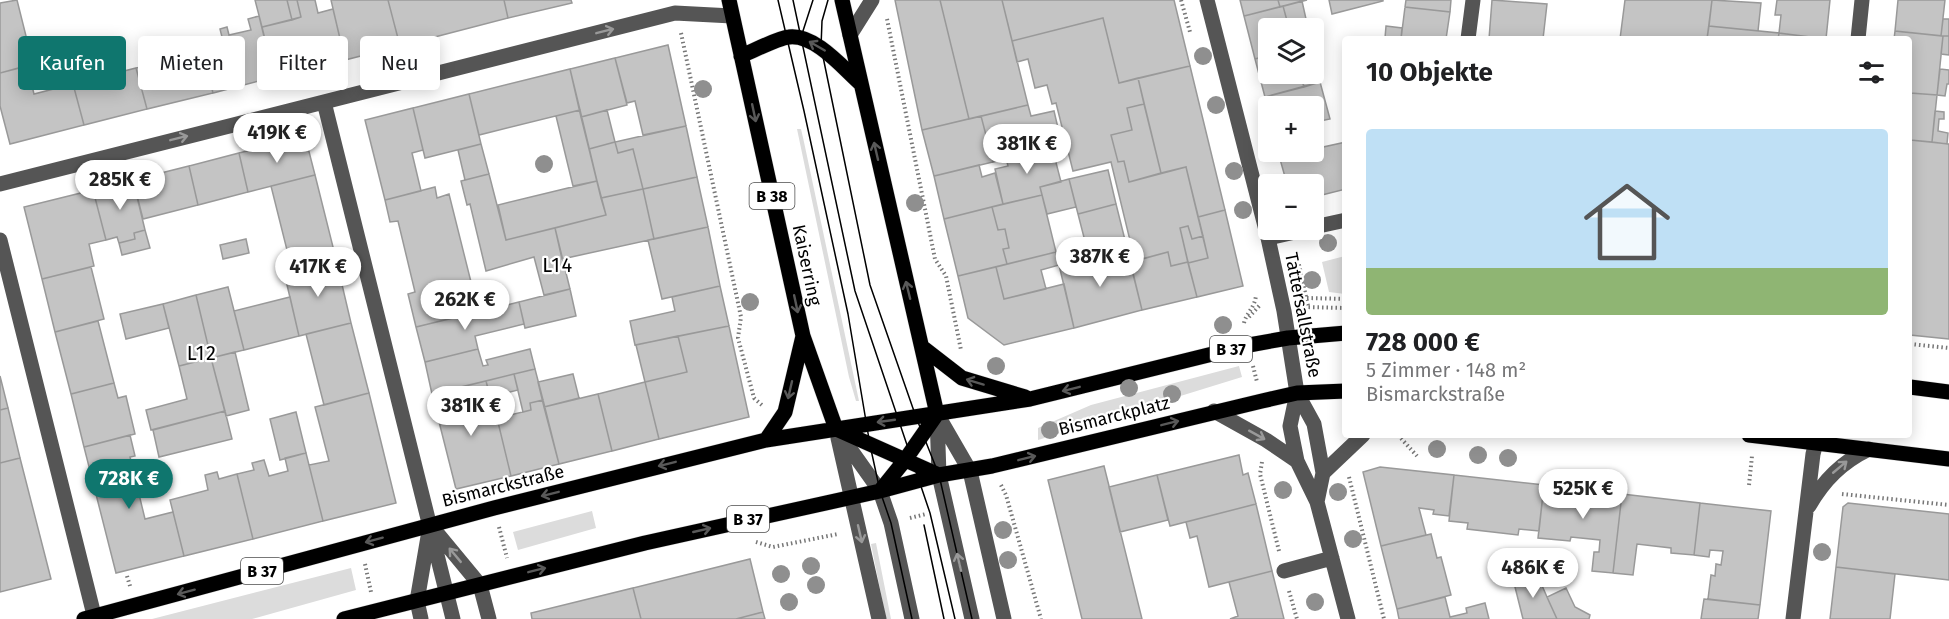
<!DOCTYPE html>
<html lang="de">
<head>
<meta charset="utf-8">
<style>
	:root { --surface:#fff; --page:#f2f2f2; --text:#202124; --muted:#757577; --line:#e0e0e0; --accent:#0f766e }
	body { margin:0; font-family:"Fira Sans",sans-serif; background:var(--page); color:var(--text); height:100vh; display:flex; flex-direction:column; font-size:22px; white-space:nowrap }
	* { box-sizing:border-box; margin:0 }
	p { font-size:20px; color:var(--muted) }
	.icon { flex:none; width:33px; height:33px; fill:none; stroke:currentColor; stroke-width:2; stroke-linecap:round; stroke-linejoin:round }
	.map { position:relative; flex:1; overflow:hidden }
	.panel { position:absolute; left:1342px; top:36px; width:570px; height:402px; display:flex; flex-direction:column; background:var(--surface); border-radius:6px; box-shadow:0 3px 15px #0003 }
	.panel>* { flex:none }
	.banner { position:absolute; left:18px; top:36px; width:570px; height:54px; display:flex; gap:12px }
	.fabs { position:absolute; left:1258px; top:18px; display:grid; gap:12px }
	.fabs a { display:grid; place-items:center; width:66px; height:66px; border-radius:6px; background:var(--surface); box-shadow:0 3px 15px #0003; font-size:30px }
	.price { position:absolute; translate:-50% -51px; padding:0 14px; border-radius:21px; background:#fff; color:#222; font-size:20px; line-height:39px; filter:drop-shadow(0 2px 3px #0008) }
	.price::after { content:''; position:absolute; left:50%; top:36px; width:18px; height:14px; margin-left:-9px; background:inherit; clip-path:polygon(0 0,100% 0,50% 100%) }
	.price.current { background:var(--accent); color:#fff }
	ul { padding:0; list-style:none }
	li { display:grid; align-content:center; gap:12px; height:318px; padding:0 24px }
	li+li { border-top:2px solid var(--line) }
	li span { display:grid; place-items:center; height:186px; border-radius:6px; color:#555 }
	li>.icon { margin-inline-start:auto }
	span .icon { width:108px; height:108px; fill:#fffc; stroke-width:1 }
	li b { font-size:26px }
	h2 { display:flex; justify-content:space-between; align-items:center; height:72px; padding:0 24px; font-size:26px }
	.chip { padding:0 21px; border-radius:6px; background:var(--surface); box-shadow:0 3px 15px #0003; font-size:21px; line-height:54px }
	.chip.current { background:var(--accent); color:#fff }
	.map>svg:first-child { display:block }
</style>
</head>
<body>
<div class="map">
<svg width="1949" height="619" viewBox="0 0 1949 619">
	<rect width="100%" height="100%" fill="#fff"/>
	<path fill="#dcdcdc" d="M797,129H801L804,142L859,401H856L849,377Z
		M1345,256V294L1329,292L1322,262Z
		M1239,366L1242,377L1038,440V428L1091,405Z
		M592,511L596,528L518,550L513,532Z
		M876,543L891,619H886L871,544Z
		M351,568L356,590L252,619H152Z"/>
	<path fill="#c4c4c4" stroke="#999" stroke-width="1.5" d="M17,0L33,64L0,73V3Z
		M255,0H287L292,20L262,27Z
		M287,0H297L301,17L292,20Z
		M297,0H315L318,13L333,9L345,60L274,77L262,27L301,17Z
		M331,0H388L400,46L345,60Z
		M388,0H504L508,18L400,46Z
		M504,0H571L572,3L508,18Z
		M895,0H940L969,119L922,130Z
		M940,0H1002L1028,105L969,119Z
		M1002,0H1174L1190,66L1119,83L1103,18L1012,41Z
		M1240,0H1278L1280,7L1244,16Z
		M1278,0H1307L1280,7Z
		M1329,0H1383V1L1332,14Z
		M1406,0H1451L1450,12L1405,7Z
		M1492,0L1547,4L1543,39H1489Z
		M1625,0H1712L1707,39H1620Z
		M1712,0L1761,3L1758,31L1709,26Z
		M1777,0H1830L1826,39L1779,33L1781,15H1775Z
		M1898,0H1945L1941,36L1895,31Z
		M1302,1L1308,28H1289L1283,6Z
		M1283,6L1289,28H1269V55L1255,59L1244,16Z
		M1405,7L1450,12L1446,39H1401Z
		M259,16L274,77L213,93L200,43L222,37L220,29L227,27L229,35L251,30L248,19Z
		M1103,18L1119,83L1138,78L1144,104L1127,108L1132,130L1111,135L1118,162L1124,161L1129,182L1186,167L1203,236L1192,239L1188,226L1180,228L1188,262L1171,266L1168,252L1135,261L1111,162L1073,171L1056,103L1052,104L1047,85L1035,88L1028,59L1017,62L1012,41Z
		M1943,19H1949V36H1941Z
		M1386,26L1402,28L1401,39L1385,38Z
		M1709,26L1779,33L1778,39H1707Z
		M1895,31L1943,36L1937,95L1910,93V39H1894Z
		M1779,33L1825,39H1778Z
		M1943,36H1949V55L1941,54Z
		M668,45L686,126L643,135L635,101L627,103L615,58Z
		M201,46L213,93L147,109L136,68L145,66L143,60Z
		M1269,55V74H1300L1304,87L1265,97L1255,59Z
		M1314,57L1320,82L1304,87L1300,74H1314Z
		M615,58L627,105L581,117L570,69Z
		M27,66L34,94L73,84L84,125L10,144L0,106V73Z
		M1190,66L1225,210L1198,217L1186,167L1161,173L1138,78Z
		M136,68L147,109L84,125L73,84Z
		M570,69L580,110L479,135L469,94Z
		M1940,69L1949,70V84H1947L1945,96L1937,95Z
		M1320,82L1330,119L1320,121L1322,129L1314,131V106H1269V114L1265,97Z
		M1910,93L1937,95L1932,142L1910,140Z
		M469,94L481,144L425,158L413,108Z
		M1144,104L1161,173L1129,182L1124,161L1118,162L1111,135L1132,130L1127,108Z
		M1028,105L1031,116L1054,111L1062,145L993,162L981,116Z
		M413,108L423,150L412,153L421,191L385,200L365,120Z
		M580,110L597,181L573,186L556,116Z
		M607,110L615,142L589,149L581,117Z
		M1935,111L1944,112V119H1939L1938,131L1948,133L1947,144L1932,142Z
		M981,116L993,162L934,176L922,130Z
		M686,126L697,177L643,189L633,149L618,153L615,142Z
		M1319,130L1323,147L1346,142V189L1314,197V184H1287L1278,152H1314V131Z
		M305,136L315,175L248,192L239,153Z
		M1910,140L1949,144V339L1910,335Z
		M615,142L618,153L633,149L643,189L601,198L589,149Z
		M481,144L489,174L465,180L458,150Z
		M1052,147L1061,182L1040,187L1042,195L1003,204L995,169L1008,166L1006,158Z
		M239,153L248,192L198,205L189,166Z
		M979,165L982,177L995,173L1003,204L944,219L934,176Z
		M189,166L198,205L143,219L133,180Z
		M1108,170L1116,204L1078,214L1069,179Z
		M489,174L506,240L555,228L570,289L544,295L534,257L486,271L470,204L467,205L461,181Z
		M315,175L336,259L292,270L271,186Z
		M697,177L708,227L654,239L643,189Z
		M1069,179L1076,207L1047,214L1040,187Z
		M133,180L145,230L134,233L135,239L119,243L117,237L106,240L93,190Z
		M597,181L606,215L506,240L498,205Z
		M435,187L437,198L449,194L474,294L461,297L465,315L416,327L408,294L415,292L398,221L390,222L385,200Z
		M643,189L654,239L562,259L555,228L606,215L601,198Z
		M93,190L106,240L89,244L94,266L42,279L24,207Z
		M1042,195L1056,252L1007,264L1003,249L1009,248L1005,229L998,230L992,207Z
		M1116,204L1127,248L1089,257L1078,214Z
		M992,207L998,230L1005,229L1009,248L1003,249L1007,264L958,276L944,219Z
		M1225,210L1243,286L1197,297L1188,263L1208,258L1198,217Z
		M1188,226L1192,239L1203,236L1208,258L1188,263L1180,228Z
		M708,227L720,286L662,299L648,240Z
		M145,230L150,248L122,255L119,243L135,239L134,233Z
		M246,239L249,253L223,259L220,245Z
		M1127,248L1142,310L1074,328L1059,265Z
		M1056,252L1059,265L1041,270L1046,289L1004,299L996,267Z
		M1168,252L1171,266L1188,262L1197,297L1142,310L1130,262Z
		M336,259L351,323L299,336L284,272Z
		M91,267L104,319L55,332L42,279Z
		M996,267L1004,299L1064,284L1074,328L1004,345L968,318L958,276Z
		M720,286L729,326L635,345L630,321L675,311L672,297Z
		M228,287L244,350L211,358L196,295Z
		M570,289L576,316L525,328L519,302Z
		M196,295L211,358L179,366L163,304Z
		M290,297L299,336L244,350L234,311Z
		M519,302L524,324L475,336L478,349L425,362L416,327Z
		M163,304L169,328L126,339L120,314Z
		M98,321L114,383L71,394L55,332Z
		M351,323L369,393L324,405L306,334Z
		M729,326L749,417L659,439L645,382L687,372L678,336Z
		M678,336L687,372L645,382L636,345Z
		M478,349L483,366L488,365L486,360L530,349L535,369L432,394L425,362Z
		M235,352L249,410L226,416L211,358Z
		M211,358L225,411L151,430L146,410L187,399L179,366Z
		M535,369L543,400L530,403L531,410L523,412L514,374Z
		M514,374L518,390L490,397L486,381Z
		M573,374L579,398L544,407L538,382Z
		M0,376L8,408L0,410Z
		M486,381L491,400L472,404L477,423L497,418L511,476L456,489L432,394Z
		M645,382L659,439L612,451L598,394Z
		M114,383L118,398L126,396L135,434L84,447L71,394Z
		M369,393L396,503L323,521L309,465L329,461L315,407Z
		M598,394L612,451L559,464L544,407Z
		M543,400L559,464L511,476L497,418L531,410L530,403Z
		M8,408L20,458L0,463V410Z
		M225,411L232,439L159,457L153,430Z
		M296,412L306,453L280,460L270,419Z
		M130,435L135,456L130,457L145,519L173,512L184,556L116,573L84,447Z
		M306,453L323,521L253,539L237,474L254,470L252,463L264,460L269,476L288,471L285,458Z
		M1239,455L1243,475L1248,473L1256,504L1170,526L1157,475Z
		M20,458L51,579L0,592V463Z
		M1104,466L1109,486L1142,619H1082L1048,480Z
		M1380,467L1454,475L1449,516L1433,514L1434,510L1419,508L1426,535L1381,546L1363,472Z
		M217,472L219,479L237,474L253,539L184,556L170,500L208,490L205,475Z
		M1157,475L1168,520L1120,532L1109,487Z
		M1454,475L1544,485L1539,531L1519,529L1518,535L1467,529L1468,523L1449,521Z
		M1544,485L1622,494L1613,573L1592,571L1594,552H1599L1600,540L1571,537L1570,541L1538,538Z
		M1622,494L1700,503L1694,555L1671,553V548L1637,544L1633,575L1613,573Z
		M1700,503L1771,511L1760,605L1708,599L1711,575L1715,576L1716,564L1721,565L1723,551L1710,550L1709,557L1694,555Z
		M1848,503L1949,514V580L1836,567L1843,507Z
		M1256,504L1272,571L1209,587L1197,536L1190,538L1186,522Z
		M1431,534L1437,558L1441,557L1451,595L1397,609L1381,546Z
		M750,559L763,612L736,619H641L633,588Z
		M1836,567L1895,574L1890,619H1830Z
		M1272,571L1284,619H1230L1238,616L1229,582Z
		M1537,574L1547,597L1557,619H1523L1513,579Z
		M633,588L641,619H532L531,613Z
		M1566,588L1575,607L1590,615L1589,619H1557L1547,597Z
		M1445,597L1450,617L1467,613L1466,608L1485,603L1489,619H1399L1397,609Z
		M1704,599L1760,605L1758,619H1701Z
		M763,612L765,619H736Z"/>
	<g fill="none" stroke-linecap="round" stroke-linejoin="round">
		<defs>
			<path id="major" d="M729,0L803,336L836,429
				M842,0L937,414
				M741,56C753,51 778,38 789,37C815,34 843,68 861,84
				M922,347L962,378L1025,397
				M1910,387L1949,392
				M836,429L939,475
				M1749,435L1949,459
				M766,440L785,412L803,336
				M880,491L905,460L937,414
				M84,619L494,508L766,440L1030,399L1249,345L1288,338L1346,333
				M344,619L645,543L880,491L939,475L992,466L1262,401L1297,393L1346,391"/>
		</defs>
		<use href="#major" stroke="#dbdbdb" stroke-width="16"/>
		<path stroke="#777" stroke-width="4" stroke-dasharray="1.5 3" stroke-linecap="butt" d="M1181,0L1190,32
			M887,19L935,259L946,276L961,350
			M681,33L741,317L738,338L754,398L763,406
			M1298,260L1308,306
			M1307,298L1346,299
			M1304,307L1346,308
			M1249,317L1260,305
			M1244,323C1246,313 1255,308 1256,295
			M1910,344L1949,348
			M1253,366L1257,382
			M1398,435L1417,456
			M1262,462L1260,474L1279,551
			M1349,477L1384,619
			M1001,485L1006,495L1041,619
			M1749,485L1752,456
			M1842,494L1949,505
			M910,518L926,514
			M499,527L507,558
			M756,542L773,547L838,534
			M365,564L371,592
			M127,576L130,586
			M1289,591L1297,619"/>
		<path stroke="#555" stroke-width="15" d="M1207,0L1268,238L1284,311L1297,393L1314,424L1323,473L1317,502
			M850,35L872,0
			M1468,39L1473,0
			M1858,39L1862,0
			M324,102L453,619
			M0,184L675,13L732,16
			M1314,227L1346,220
			M1268,238L1304,230
			M0,240L95,619
			M1297,393L1290,426L1297,461L1317,502L1348,619
			M1214,411L1266,440L1297,461
			M937,414L970,471L1004,619
			M937,416L939,475L972,619
			M836,429L880,491L891,523L912,619
			M838,438L879,619
			M1323,473L1363,435
			M1809,506C1824,480 1842,462 1869,449
			M432,527L480,585L489,619
			M1284,571L1332,558
			M421,619L417,601L429,531
			M1793,619L1813,454L1818,435"/>
		<use href="#major" stroke="#000" stroke-width="15"/>
		<path stroke="#000" stroke-width="1.5" d="M778,0L804,111L848,314L870,445L880,491L891,523L912,619
			M793,0L855,291L930,513L955,619
			M828,0L822,21L821,47L870,285L916,417L939,475L972,619
			M802,34L813,0
			M924,525L944,619"/>
	</g>
	<g fill="#8f8f8f">
		<circle cx="1203" cy="56" r="9"/>
		<circle cx="703" cy="89" r="9"/>
		<circle cx="1216" cy="105" r="9"/>
		<circle cx="544" cy="164" r="9"/>
		<circle cx="1234" cy="171" r="9"/>
		<circle cx="915" cy="203" r="9"/>
		<circle cx="1243" cy="210" r="9"/>
		<circle cx="1328" cy="243" r="9"/>
		<circle cx="1312" cy="280" r="9"/>
		<circle cx="750" cy="302" r="9"/>
		<circle cx="1223" cy="325" r="9"/>
		<circle cx="996" cy="366" r="9"/>
		<circle cx="1129" cy="388" r="9"/>
		<circle cx="1172" cy="394" r="9"/>
		<circle cx="1050" cy="430" r="9"/>
		<circle cx="1437" cy="449" r="9"/>
		<circle cx="1478" cy="455" r="9"/>
		<circle cx="1508" cy="458" r="9"/>
		<circle cx="1283" cy="490" r="9"/>
		<circle cx="1338" cy="492" r="9"/>
		<circle cx="1003" cy="530" r="9"/>
		<circle cx="1353" cy="539" r="9"/>
		<circle cx="1822" cy="552" r="9"/>
		<circle cx="1008" cy="560" r="9"/>
		<circle cx="811" cy="566" r="9"/>
		<circle cx="781" cy="574" r="9"/>
		<circle cx="816" cy="585" r="9"/>
		<circle cx="789" cy="602" r="9"/>
		<circle cx="1315" cy="602" r="9"/>
	</g>
	<defs><path id="oneway-shaft" d="M-6 0H5M1.5-3L5.5 0L1.5 3" fill="none" stroke-width="1.6" stroke-linecap="round" stroke-linejoin="round" transform="scale(1.5)"/></defs>
	<g stroke="#999">
		<use href="#oneway-shaft" transform="translate(605 31) rotate(-14)"/>
		<use href="#oneway-shaft" transform="translate(179 138) rotate(-14)"/>
		<use href="#oneway-shaft" transform="translate(1257 435) rotate(29)"/>
		<use href="#oneway-shaft" transform="translate(1840 467) rotate(-40)"/>
		<use href="#oneway-shaft" transform="translate(860 534) rotate(77)"/>
		<use href="#oneway-shaft" transform="translate(455 555) rotate(-130)"/>
		<use href="#oneway-shaft" transform="translate(959 562) rotate(-103)"/>
	</g>
	<g stroke="#595959">
		<use href="#oneway-shaft" transform="translate(817 46) rotate(-150)"/>
		<use href="#oneway-shaft" transform="translate(754 113) rotate(78)"/>
		<use href="#oneway-shaft" transform="translate(876 151) rotate(-103)"/>
		<use href="#oneway-shaft" transform="translate(908 290) rotate(-104)"/>
		<use href="#oneway-shaft" transform="translate(796 304) rotate(78)"/>
		<use href="#oneway-shaft" transform="translate(975 382) rotate(-163)"/>
		<use href="#oneway-shaft" transform="translate(1071 389) rotate(166)"/>
		<use href="#oneway-shaft" transform="translate(790 390) rotate(103)"/>
		<use href="#oneway-shaft" transform="translate(886 421) rotate(172)"/>
		<use href="#oneway-shaft" transform="translate(1170 423) rotate(-14)"/>
		<use href="#oneway-shaft" transform="translate(1027 458) rotate(-14)"/>
		<use href="#oneway-shaft" transform="translate(667 464) rotate(166)"/>
		<use href="#oneway-shaft" transform="translate(550 494) rotate(166)"/>
		<use href="#oneway-shaft" transform="translate(702 530) rotate(-13)"/>
		<use href="#oneway-shaft" transform="translate(374 540) rotate(165)"/>
		<use href="#oneway-shaft" transform="translate(537 570) rotate(-14)"/>
		<use href="#oneway-shaft" transform="translate(186 592) rotate(165)"/>
	</g>
	<g text-anchor="middle" dominant-baseline="central" stroke-width="4.5" stroke-linejoin="round" paint-order="stroke">
		<g fill="#fff" stroke="#4c4c4c" stroke-width="1.5">
			<rect x="749.5" y="183" width="45" height="26" rx="4.5"/>
			<rect x="1210" y="336" width="42" height="26" rx="4.5"/>
			<rect x="727" y="506" width="42" height="26" rx="4.5"/>
			<rect x="241" y="558" width="42" height="26" rx="4.5"/>
		</g>
		<g font-size="16" font-weight="bold" fill="#000">
			<text x="772" y="196">B 38</text>
			<text x="1231" y="349">B 37</text>
			<text x="748" y="519">B 37</text>
			<text x="262" y="571">B 37</text>
		</g>
		<g font-size="18" fill="#000" stroke="#fff">
			<text transform="translate(807 265) rotate(78)">Kaiserring</text>
			<text transform="translate(1303 315) rotate(79)">Tattersallstraße</text>
			<text transform="translate(1114 416) rotate(-14)">Bismarckplatz</text>
			<text transform="translate(503 486) rotate(-14)">Bismarckstraße</text>
		</g>
		<g font-size="20" letter-spacing="1.5" fill="#000" stroke="#fff">
			<text x="558" y="265">L14</text>
			<text x="202" y="353">L12</text>
		</g>
	</g>
</svg>
<div class="fabs">
<a><svg class="icon" aria-label="layers" viewBox="0 0 24 24"><path d="M12 4l9 5-9 5-9-5zM3 14l9 5 9-5"/></svg></a>
<a>+</a>
<a>−</a>
</div>
<b class="price" style="left:277px;top:164px">419K €</b>
<b class="price" style="left:1027px;top:175px">381K €</b>
<b class="price" style="left:120px;top:211px">285K €</b>
<b class="price" style="left:1100px;top:288px">387K €</b>
<b class="price" style="left:318px;top:298px">417K €</b>
<b class="price" style="left:465px;top:331px">262K €</b>
<b class="price" style="left:471px;top:437px">381K €</b>
<b class="price current" style="left:129px;top:510px">728K €</b>
<b class="price" style="left:1583px;top:520px">525K €</b>
<b class="price" style="left:1533px;top:599px">486K €</b>
<div class="banner">
<a class="chip current">Kaufen</a>
<a class="chip">Mieten</a>
<a class="chip">Filter</a>
<a class="chip">Neu</a>
</div>
<section class="panel">
<h2>10 Objekte<svg class="icon" aria-label="filters" viewBox="0 0 24 24"><path d="M4 7h16M4 17h16"/><circle cx="9" cy="7" r="2"/><circle cx="15" cy="17" r="2"/></svg></h2>
<ul>
<li><span style="background:linear-gradient(#bfe0f5 75%,#8fb573 0)"><svg class="icon" aria-label="home" viewBox="0 0 24 24"><path d="M3 11l9-7 9 7M6 9v11h12V9"/></svg></span><div><b>728 000 €</b><p>5 Zimmer · 148 m²</p><p>Bismarckstraße</p></div></li>
</ul>
</section>
</div>
</body>
</html>
